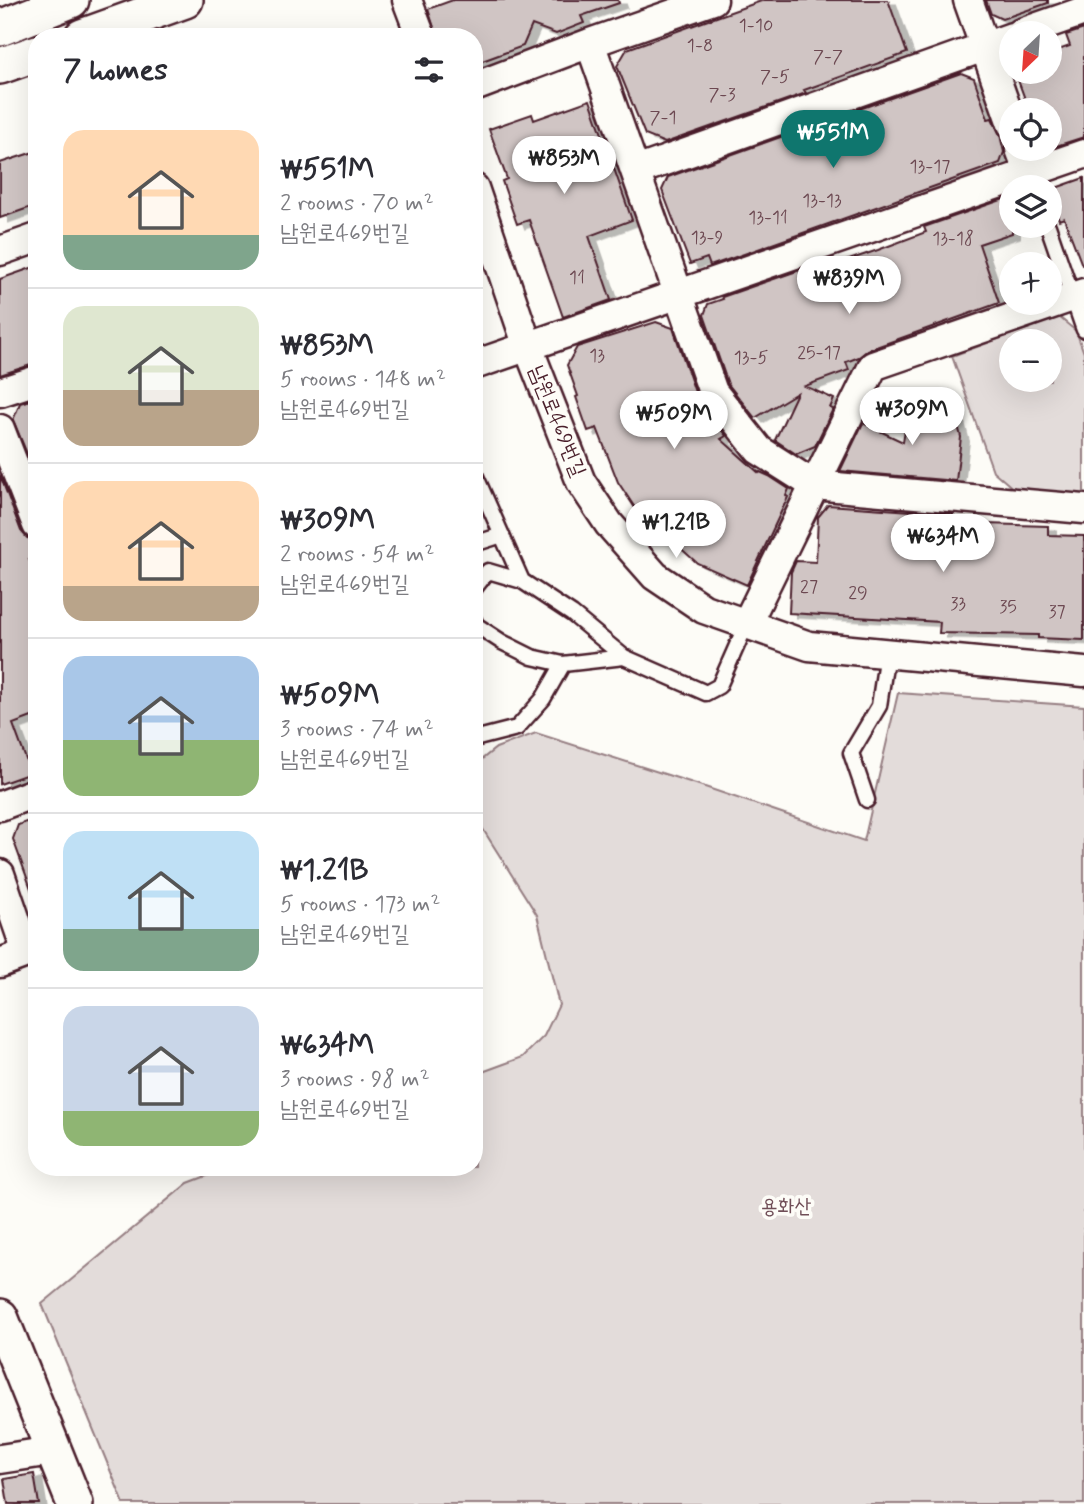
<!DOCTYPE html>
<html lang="en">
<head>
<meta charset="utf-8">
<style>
	:root { --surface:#fff; --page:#f7f7f7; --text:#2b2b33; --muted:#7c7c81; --line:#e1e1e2; --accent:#0f766e }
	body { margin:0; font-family:Mynerve,"Poor Story",sans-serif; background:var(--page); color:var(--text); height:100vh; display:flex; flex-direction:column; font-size:26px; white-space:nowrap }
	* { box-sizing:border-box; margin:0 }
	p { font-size:23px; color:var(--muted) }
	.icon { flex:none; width:38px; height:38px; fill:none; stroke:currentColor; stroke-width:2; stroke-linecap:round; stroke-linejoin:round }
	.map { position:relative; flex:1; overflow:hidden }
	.drawer { position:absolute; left:28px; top:28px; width:455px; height:1148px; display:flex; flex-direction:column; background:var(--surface); border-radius:28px; box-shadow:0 7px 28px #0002 }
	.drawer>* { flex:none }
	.needle { width:46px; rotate:205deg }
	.controls { position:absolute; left:999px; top:21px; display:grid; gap:14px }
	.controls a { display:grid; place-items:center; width:63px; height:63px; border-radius:50%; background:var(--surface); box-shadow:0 7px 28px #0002; font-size:35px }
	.price { position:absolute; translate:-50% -60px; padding:0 16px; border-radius:24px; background:#fff; color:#222; font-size:23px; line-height:46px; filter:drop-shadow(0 2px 4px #0008) }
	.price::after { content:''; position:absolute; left:50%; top:42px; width:21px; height:16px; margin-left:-10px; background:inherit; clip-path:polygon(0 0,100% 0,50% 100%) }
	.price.current { background:var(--accent); color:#fff }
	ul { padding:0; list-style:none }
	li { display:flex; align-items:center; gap:21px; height:175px; padding:0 35px }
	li+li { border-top:2px solid var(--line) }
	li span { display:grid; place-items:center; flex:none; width:196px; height:140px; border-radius:21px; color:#555 }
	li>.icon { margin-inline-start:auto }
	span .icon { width:84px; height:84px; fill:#fffc; stroke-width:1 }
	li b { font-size:30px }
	h2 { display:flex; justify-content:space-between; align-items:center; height:84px; padding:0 35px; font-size:30px }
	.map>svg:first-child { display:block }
</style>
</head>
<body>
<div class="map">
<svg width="1084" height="1504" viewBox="0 0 1084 1504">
	<defs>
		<filter id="shadow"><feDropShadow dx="8" dy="4.5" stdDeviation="0" flood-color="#0004"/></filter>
	</defs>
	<rect width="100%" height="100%" fill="#fdfcf7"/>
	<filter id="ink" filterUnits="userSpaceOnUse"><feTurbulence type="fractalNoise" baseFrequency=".0143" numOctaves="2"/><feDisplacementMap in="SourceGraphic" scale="14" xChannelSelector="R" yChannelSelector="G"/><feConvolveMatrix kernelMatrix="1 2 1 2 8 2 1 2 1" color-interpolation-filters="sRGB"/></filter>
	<g filter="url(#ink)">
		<path fill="#e3dcda" stroke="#967e82" stroke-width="2" fill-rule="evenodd" d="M1059,317L1076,331L1084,353V498L1015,490L993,471L952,356ZM1012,341H1050V380H1012Z
			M898,693L1084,706V1504H124L42,1304L188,1183L230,1167H474V1075L523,1057L544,1036L559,1005L537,915L474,815V768L476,764L496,748L536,733L696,784L864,841Z"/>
		<path fill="#d0c5c4" stroke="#4a1f2b" stroke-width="2" filter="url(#shadow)" d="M453,0H618L619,3L581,16L584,23L556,34L532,25L523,46L474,64V37H437L428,9Z
			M764,0H888L907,53L804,90L806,93L665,143L645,135L617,66L627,49Z
			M986,0H1048V3L1002,19L991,14Z
			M1084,29V137L1050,148V110H1029L1015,72H1050V53L1070,46L1066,35Z
			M961,73L974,78L988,119L992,118L1000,135L1004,152L1000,163L710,266L707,258L690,264L662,190L668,177Z
			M590,100L632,220L589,236L611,300L563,317L529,220L517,224L502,181L507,179L489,129L532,114L534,120Z
			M37,151V205L0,218V163Z
			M1084,178V265H1082L1064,218L1059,220L1050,190Z
			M1007,198L1012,200V233L979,244L999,303L868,350L859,357L846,362L849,370L805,386L834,399L830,408L833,409L815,446L796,454L775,440L797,393L755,418L728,384L704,315L708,304L723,299L722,297L803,269L805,275L878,250L926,232L924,227Z
			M37,266V363L0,375V279Z
			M656,322L673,328L697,398L726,436L721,439L759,473L760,472L769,476L789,489L786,496L788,497L747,585L697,563L644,515L641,517L618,482L597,428L588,431L576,397L578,396L567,365L577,347Z
			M950,394L961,437L956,481L840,471L863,423L903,442L907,418L930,412L927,400Z
			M37,398V478L13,420L20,403Z
			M0,475L21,531L27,538L37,541V558L29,559L37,582V715L13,724L31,773L0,784Z
			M828,505L953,514L952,523L1048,526V535L1084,536V640L1038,638V635L939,633L940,622L789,613L791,572L796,561L816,562L818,517Z
			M37,818V897H34L13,839L18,825Z
			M34,1474L39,1504H8L4,1479Z"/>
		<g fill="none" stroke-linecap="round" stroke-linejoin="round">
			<defs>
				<path id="service" d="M1048,226L1084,330
					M474,472L522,581
					M474,544L502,535
					M474,589L488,571L522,581L572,614L624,657L706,693L719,686L746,625
					M474,620L476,625L502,642L532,657L563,664L624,657
					M474,739L517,728L543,699L563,664
					M867,800L851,753L879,706L887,653"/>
				<path id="minor" d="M407,0L421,37
					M968,0L1012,124
					M1021,33L1084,11
					M590,43L713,392L759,450L814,485L1084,509
					M474,87L590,43L713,0
					M1020,149L1029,173
					M636,171L1012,37
					M474,188L528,347L581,482L609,524L655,576L704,609L809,646L1084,672
					M0,251L37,238
					M474,365L1084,154
					M0,392L37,380
					M0,429L37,525
					M746,625L873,366L1084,293
					M0,806L37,792
					M0,874L27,953
					M0,963L37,949
					M0,1459L52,1451"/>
				<path id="tertiary" d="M0,28L71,0
					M82,37L185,0
					M0,66L37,53
					M0,1317L75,1504"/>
			</defs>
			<use href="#service" stroke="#4a1f2b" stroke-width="19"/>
			<use href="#minor" stroke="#4a1f2b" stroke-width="33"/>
			<use href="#tertiary" stroke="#4a1f2b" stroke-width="40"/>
			<use href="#service" stroke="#fdfcf7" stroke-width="14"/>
			<use href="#minor" stroke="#fdfcf7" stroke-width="28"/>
			<use href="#tertiary" stroke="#fdfcf7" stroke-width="35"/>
		</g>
	</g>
	<g text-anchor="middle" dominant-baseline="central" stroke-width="7" stroke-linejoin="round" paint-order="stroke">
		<g font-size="18" fill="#6c4851">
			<text x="756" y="26">1-10</text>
			<text x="700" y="46">1-8</text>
			<text x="828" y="57">7-7</text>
			<text x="775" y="77">7-5</text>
			<text x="722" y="95">7-3</text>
			<text x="663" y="118">7-1</text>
			<text x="930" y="167">13-17</text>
			<text x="822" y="201">13-13</text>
			<text x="768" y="218">13-11</text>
			<text x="707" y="238">13-9</text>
			<text x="953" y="239">13-18</text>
			<text x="577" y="278">11</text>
			<text x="819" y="353">25-17</text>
			<text x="597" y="356">13</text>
			<text x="751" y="358">13-5</text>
			<text x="809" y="587">27</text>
			<text x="858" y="593">29</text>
			<text x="958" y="604">33</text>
			<text x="1008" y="607">35</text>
			<text x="1057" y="612">37</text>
		</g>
		<g font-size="21" fill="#4a1f2b" stroke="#fdfcf7">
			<text transform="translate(557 421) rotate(68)">남원로469번길</text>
		</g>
		<g font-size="21" fill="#704e57" stroke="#fdfcf7">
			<text x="786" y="1207">용화산</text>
		</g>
	</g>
</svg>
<div class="controls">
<a><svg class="needle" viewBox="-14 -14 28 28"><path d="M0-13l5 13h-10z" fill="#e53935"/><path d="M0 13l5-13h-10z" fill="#7c7c81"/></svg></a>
<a><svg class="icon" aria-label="locate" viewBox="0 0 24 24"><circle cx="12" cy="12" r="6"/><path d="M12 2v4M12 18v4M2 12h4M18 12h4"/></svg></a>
<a><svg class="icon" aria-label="layers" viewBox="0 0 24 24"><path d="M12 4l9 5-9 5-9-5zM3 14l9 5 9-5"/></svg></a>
<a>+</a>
<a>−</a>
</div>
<b class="price current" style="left:833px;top:170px">₩551M</b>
<b class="price" style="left:564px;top:196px">₩853M</b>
<b class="price" style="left:849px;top:316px">₩839M</b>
<b class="price" style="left:912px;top:447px">₩309M</b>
<b class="price" style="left:674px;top:451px">₩509M</b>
<b class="price" style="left:676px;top:560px">₩1.21B</b>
<b class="price" style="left:943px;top:574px">₩634M</b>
<section class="drawer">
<h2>7 homes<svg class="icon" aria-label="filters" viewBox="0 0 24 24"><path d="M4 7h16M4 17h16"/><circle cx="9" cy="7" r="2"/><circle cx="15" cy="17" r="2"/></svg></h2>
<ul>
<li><span style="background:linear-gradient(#ffd9b3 75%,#7fa58c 0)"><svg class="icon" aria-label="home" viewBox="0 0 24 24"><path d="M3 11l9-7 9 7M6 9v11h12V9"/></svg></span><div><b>₩551M</b><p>2 rooms · 70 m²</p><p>남원로469번길</p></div></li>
<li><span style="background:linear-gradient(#dfe7d0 60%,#b9a48a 0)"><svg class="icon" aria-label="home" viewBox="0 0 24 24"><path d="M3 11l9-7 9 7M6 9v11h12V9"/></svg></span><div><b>₩853M</b><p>5 rooms · 148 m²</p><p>남원로469번길</p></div></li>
<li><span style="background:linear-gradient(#ffd9b3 75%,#b9a48a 0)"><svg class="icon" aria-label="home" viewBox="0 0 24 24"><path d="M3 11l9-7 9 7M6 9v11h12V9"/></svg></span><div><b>₩309M</b><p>2 rooms · 54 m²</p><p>남원로469번길</p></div></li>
<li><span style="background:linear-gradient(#a9c7e8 60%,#8fb573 0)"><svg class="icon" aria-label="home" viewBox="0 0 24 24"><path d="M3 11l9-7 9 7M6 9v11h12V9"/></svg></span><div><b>₩509M</b><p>3 rooms · 74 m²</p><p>남원로469번길</p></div></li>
<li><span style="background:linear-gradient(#bfe0f5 70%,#7fa58c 0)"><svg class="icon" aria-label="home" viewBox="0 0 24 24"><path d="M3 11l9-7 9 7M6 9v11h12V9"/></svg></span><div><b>₩1.21B</b><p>5 rooms · 173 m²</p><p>남원로469번길</p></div></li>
<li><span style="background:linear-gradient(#c9d6e8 75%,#8fb573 0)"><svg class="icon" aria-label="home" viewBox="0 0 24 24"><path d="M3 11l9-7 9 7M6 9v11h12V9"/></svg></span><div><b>₩634M</b><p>3 rooms · 98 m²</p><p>남원로469번길</p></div></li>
</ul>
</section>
</div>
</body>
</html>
